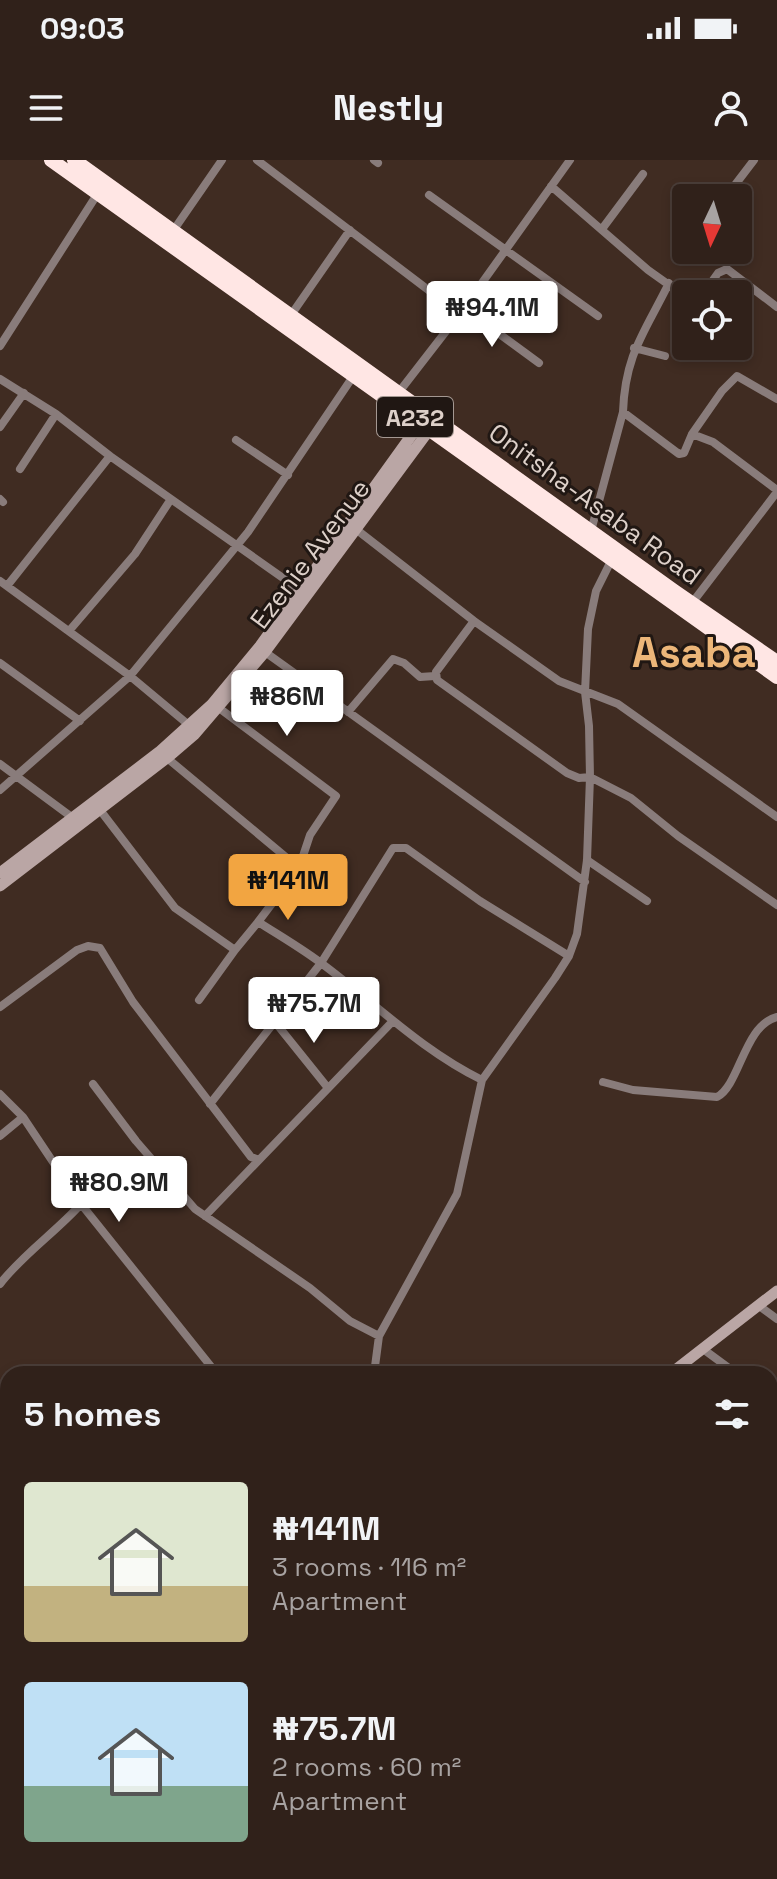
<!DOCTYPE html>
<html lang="en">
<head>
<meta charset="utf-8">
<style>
	:root { --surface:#30211a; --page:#3c2e27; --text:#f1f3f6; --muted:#a8a3a2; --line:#4b3e39; --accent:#f2a541 }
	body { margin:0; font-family:"Space Grotesk",sans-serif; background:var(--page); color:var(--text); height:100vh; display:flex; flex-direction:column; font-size:30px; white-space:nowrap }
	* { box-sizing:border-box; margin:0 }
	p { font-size:26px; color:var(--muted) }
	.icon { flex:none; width:44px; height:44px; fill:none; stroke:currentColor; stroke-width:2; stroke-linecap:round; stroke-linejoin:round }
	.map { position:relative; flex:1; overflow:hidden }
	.sheet { position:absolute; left:0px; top:1206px; width:778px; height:514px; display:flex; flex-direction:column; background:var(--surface); border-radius:24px 24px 0 0; box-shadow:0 4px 12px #0003,0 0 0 2px var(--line) }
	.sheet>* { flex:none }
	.needle { width:52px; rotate:184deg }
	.buttons { position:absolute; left:672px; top:24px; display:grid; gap:16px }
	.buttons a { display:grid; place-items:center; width:80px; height:80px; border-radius:8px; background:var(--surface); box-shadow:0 4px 12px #0003,0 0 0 2px var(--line); font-size:40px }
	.price { position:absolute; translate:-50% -68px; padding:0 18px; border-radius:8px; background:#fff; color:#222; font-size:26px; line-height:52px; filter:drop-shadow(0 2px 4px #0008) }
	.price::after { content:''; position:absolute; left:50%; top:48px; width:24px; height:18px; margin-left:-12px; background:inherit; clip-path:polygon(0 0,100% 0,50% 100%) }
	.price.selected { background:var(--accent); color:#111 }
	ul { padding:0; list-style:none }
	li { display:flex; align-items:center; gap:24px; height:200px; padding:0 24px }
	li span { display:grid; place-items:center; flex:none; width:224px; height:160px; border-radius:8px; color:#555 }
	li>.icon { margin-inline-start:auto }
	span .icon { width:96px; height:96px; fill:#fffc; stroke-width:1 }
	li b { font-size:34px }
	h2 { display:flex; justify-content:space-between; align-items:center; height:96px; padding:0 24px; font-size:34px }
	.status { display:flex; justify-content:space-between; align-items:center; height:56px; padding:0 40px; background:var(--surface); direction:ltr }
	.status svg { height:22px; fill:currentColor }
	header { display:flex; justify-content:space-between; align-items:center; height:104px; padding:0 24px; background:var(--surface); font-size:36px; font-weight:600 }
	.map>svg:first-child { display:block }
</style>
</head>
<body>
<div class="status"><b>09:03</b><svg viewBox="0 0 49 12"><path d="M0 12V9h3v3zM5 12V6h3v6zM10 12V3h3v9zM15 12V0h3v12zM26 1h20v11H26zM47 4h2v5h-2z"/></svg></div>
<header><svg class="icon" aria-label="menu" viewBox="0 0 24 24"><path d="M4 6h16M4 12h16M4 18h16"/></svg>Nestly<svg class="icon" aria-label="person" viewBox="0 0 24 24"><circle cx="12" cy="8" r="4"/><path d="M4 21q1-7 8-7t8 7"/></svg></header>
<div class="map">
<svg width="777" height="1719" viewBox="0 0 777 1719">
	<rect width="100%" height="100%" fill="#402c22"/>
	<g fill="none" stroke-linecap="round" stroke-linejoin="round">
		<path stroke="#897c7b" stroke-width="8" d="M257,0L460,154
			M374,0L378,3
			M551,26L648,110L686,137
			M429,35L598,156
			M725,38L754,0
			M602,69L643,14
			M173,71L222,0
			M703,134L718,113L727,109L777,147
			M464,148L539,203
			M291,155L350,70
			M0,186L98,33
			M634,188L665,196
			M0,219L56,254L110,296L300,430
			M399,232L464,148L570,0
			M623,252C625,194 645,172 669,123
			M0,267L24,233
			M692,274L722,231L737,216L777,239
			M236,280L288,315
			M20,309L56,254
			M0,339L3,342
			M357,370L474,461L559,521L618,544L777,657
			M591,371L623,252L679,294L684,293L692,274L713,282L777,330
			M0,421L130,516L190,566
			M7,426L110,296
			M692,443L777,332
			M474,461L436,512L437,520L567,613L579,618L590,617L631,638L678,676L777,745
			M69,471L135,394L171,339
			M265,492L585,722
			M0,503L80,561
			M219,548L336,636L310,675L299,708L258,762
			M348,552L393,499L404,503L420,517L435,516
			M167,598L299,708
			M0,604L73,658
			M0,630L130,516L248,372L354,215
			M100,650L175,748L235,790L258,762C279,775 301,788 321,803C375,843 421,890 482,920
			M587,700L647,741
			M199,840L235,790
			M0,847L77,790L88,786L100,788L133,842L251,997L259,1000L392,862
			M275,862L328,928
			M603,922L633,930L717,937C740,925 744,865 777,857
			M93,924L136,981L195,1049L310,1128L350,1161L379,1176
			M0,934L23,957L81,1044L217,1214
			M210,944L321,803L393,688H406L480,741L569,796
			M0,976L23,957
			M205,1056L259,1000
			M0,1124C23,1094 56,1072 81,1044
			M758,1145L777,1159
			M703,1189L737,1214
			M374,1214L379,1176L457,1034L482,920L555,818L569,796L577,774L587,700L590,617L589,566L585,532L588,469L596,431L612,399
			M0,1232L8,1310
			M770,1239L777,1244
			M770,1325L777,1330
			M770,1409L777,1414
			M0,1418L8,1405L4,1362
			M0,1486L4,1495L0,1510
			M0,1545L8,1548
			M770,1629L777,1598
			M0,1661L8,1667
			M770,1666L777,1671
			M188,1712L192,1719
			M442,1712L445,1719
			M479,1712L486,1719
			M87,1719L91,1712
			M138,1719L152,1712
			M597,1719L599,1712"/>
		<path stroke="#baa6a5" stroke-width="11" d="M0,713L159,592L212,544L260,486L421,262
			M0,726L167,598L195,574L265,492L430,269
			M670,1214L777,1131
			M0,1360L8,1363
			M0,1525L8,1523
			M770,1594L777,1597
			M0,1704L10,1719
			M544,1712L558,1719
			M359,1719L362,1712"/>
		<path stroke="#ffe6e4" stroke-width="14" d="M51,0L777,517
			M74,0L674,431L777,502"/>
	</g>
	<g text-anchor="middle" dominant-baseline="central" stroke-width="6" stroke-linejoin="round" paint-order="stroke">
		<rect fill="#201713" stroke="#a49892" stroke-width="2" x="377" y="237" width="76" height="40" rx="6"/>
		<g font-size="24" font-weight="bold" fill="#ddd0c9">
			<text x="415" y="257">A232</text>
		</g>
		<g font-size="26" fill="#ddd0c9" stroke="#201713">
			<text transform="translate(595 344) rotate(36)">Onitsha-Asaba Road</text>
			<text transform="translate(310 394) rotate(-53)">Ezenie Avenue</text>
		</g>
		<g font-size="42" font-weight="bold" fill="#ecb679" stroke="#201713">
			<text x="694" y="492">Asaba</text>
		</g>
	</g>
</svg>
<div class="buttons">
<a><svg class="needle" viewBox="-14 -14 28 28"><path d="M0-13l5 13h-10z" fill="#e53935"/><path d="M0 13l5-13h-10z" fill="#a8a3a2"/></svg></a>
<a><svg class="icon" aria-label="locate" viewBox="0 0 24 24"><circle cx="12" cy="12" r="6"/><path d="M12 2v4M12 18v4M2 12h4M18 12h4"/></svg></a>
</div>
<b class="price" style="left:492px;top:189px">₦94.1M</b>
<b class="price" style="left:287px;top:578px">₦86M</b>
<b class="price selected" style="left:288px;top:762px">₦141M</b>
<b class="price" style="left:314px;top:885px">₦75.7M</b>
<b class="price" style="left:119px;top:1064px">₦80.9M</b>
<section class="sheet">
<h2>5 homes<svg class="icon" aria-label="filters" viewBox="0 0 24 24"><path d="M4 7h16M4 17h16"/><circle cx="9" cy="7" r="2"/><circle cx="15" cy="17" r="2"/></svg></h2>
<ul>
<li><span style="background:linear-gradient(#dfe7d0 65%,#c2b280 0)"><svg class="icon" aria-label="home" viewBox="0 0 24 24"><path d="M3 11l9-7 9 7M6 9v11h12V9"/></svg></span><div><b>₦141M</b><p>3 rooms · 116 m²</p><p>Apartment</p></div></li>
<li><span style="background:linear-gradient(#bfe0f5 65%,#7fa58c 0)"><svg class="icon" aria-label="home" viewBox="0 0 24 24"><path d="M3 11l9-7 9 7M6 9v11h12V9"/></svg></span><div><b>₦75.7M</b><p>2 rooms · 60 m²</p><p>Apartment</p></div></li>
</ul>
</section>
</div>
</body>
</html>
